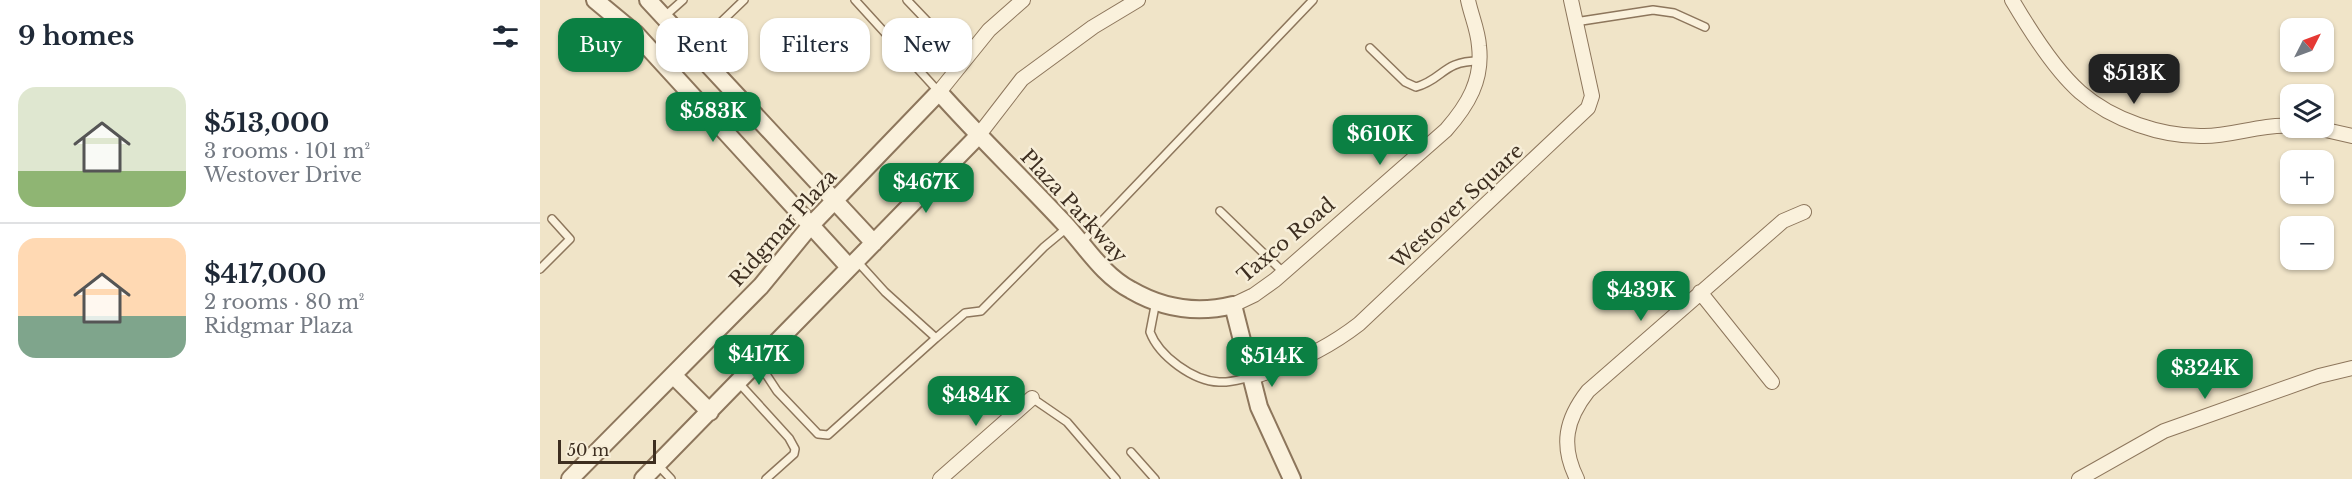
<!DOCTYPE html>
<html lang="en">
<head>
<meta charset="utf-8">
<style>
	:root { --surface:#fff; --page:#f2f2f3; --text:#1f2937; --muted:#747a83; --line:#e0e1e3; --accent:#0b8043 }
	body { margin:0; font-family:"Libre Baskerville",serif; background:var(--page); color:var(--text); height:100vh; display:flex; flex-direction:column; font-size:22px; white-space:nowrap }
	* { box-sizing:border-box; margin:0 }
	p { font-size:20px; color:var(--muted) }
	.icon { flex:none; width:33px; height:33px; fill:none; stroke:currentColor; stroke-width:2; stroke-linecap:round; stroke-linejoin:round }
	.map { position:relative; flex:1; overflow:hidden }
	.drawer { display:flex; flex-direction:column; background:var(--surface); width:540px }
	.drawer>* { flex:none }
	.banner { position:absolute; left:18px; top:18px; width:570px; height:54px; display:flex; gap:12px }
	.needle { width:39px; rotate:48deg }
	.fabs { position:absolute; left:1740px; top:18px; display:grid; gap:12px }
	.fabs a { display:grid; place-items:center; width:54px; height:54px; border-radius:12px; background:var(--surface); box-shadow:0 2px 4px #0004; font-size:30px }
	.scale { position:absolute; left:18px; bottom:15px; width:98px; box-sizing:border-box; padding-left:6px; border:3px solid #3d2e20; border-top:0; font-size:16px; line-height:21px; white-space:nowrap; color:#3d2e20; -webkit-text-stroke:4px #f7eed8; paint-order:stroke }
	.price { position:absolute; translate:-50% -51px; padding:0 14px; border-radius:12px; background:var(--accent); color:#fff; font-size:20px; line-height:39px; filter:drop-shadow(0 2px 3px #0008) }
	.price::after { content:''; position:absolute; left:50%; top:36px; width:18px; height:14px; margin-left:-9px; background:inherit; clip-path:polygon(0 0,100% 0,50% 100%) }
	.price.selected { background:#222; color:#fff }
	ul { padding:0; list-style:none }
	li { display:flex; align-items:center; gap:18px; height:150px; padding:0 18px }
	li+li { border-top:2px solid var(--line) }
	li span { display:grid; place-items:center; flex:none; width:168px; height:120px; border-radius:18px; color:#555 }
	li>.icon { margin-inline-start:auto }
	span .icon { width:72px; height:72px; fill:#fffc; stroke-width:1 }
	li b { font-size:26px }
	h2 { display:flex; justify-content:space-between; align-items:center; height:72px; padding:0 18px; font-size:26px }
	.tag { padding:0 21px; border-radius:18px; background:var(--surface); box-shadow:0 2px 4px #0004; font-size:21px; line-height:54px }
	.tag.selected { background:var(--accent); color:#fff }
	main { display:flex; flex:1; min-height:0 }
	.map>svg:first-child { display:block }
</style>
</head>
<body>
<main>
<section class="drawer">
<h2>9 homes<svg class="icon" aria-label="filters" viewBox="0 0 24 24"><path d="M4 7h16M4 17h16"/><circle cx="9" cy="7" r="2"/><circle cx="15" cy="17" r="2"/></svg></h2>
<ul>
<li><span style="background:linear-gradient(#dfe7d0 70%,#8fb573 0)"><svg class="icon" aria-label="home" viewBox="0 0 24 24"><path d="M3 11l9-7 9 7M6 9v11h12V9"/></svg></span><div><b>$513,000</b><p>3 rooms · 101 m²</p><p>Westover Drive</p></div></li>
<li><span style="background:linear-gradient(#ffd9b3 65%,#7fa58c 0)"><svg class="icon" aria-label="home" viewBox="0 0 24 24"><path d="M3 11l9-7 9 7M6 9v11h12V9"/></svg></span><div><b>$417,000</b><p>2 rooms · 80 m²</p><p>Ridgmar Plaza</p></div></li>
</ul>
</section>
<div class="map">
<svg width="1812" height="479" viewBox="0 0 1812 479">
	<rect width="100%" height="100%" fill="#f0e4c8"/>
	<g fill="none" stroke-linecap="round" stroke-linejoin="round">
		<defs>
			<path id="service" d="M315,0L398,91
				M367,0L425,61
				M125,16L143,0
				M1035,22L1113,10L1134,13L1165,27
				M154,48L204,0
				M830,48L865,82L876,87C904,79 902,61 939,61
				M680,211L743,272
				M541,243L773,0
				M316,260L345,292L396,338L425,313L441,311L504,247L528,227
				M0,269L30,239L12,219
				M616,301L610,332C619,356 653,381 679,382C690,383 701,379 711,377
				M218,362L237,391L278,434L288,435L396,338
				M198,382L249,438L255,449L254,454L226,479
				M492,398L527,422L576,479
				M591,452L615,479
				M117,464L131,479"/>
			<path id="minor" d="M1472,0C1489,29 1515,70 1540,92C1572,120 1622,137 1664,136C1693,136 1721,124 1750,126
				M399,92L449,30L483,0
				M1777,128L1812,136
				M438,136L482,79L553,27L598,0
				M1160,292L1232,382
				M693,305L714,295L735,280L906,130C928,105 943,80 939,46C938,30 931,15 928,0
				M712,377C750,366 788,348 819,324L1048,108L1052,96L1031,0
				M400,479L492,398
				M1037,479C1020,445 1026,419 1048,391L1243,221L1264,212
				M1539,479L1624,431L1779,376L1812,368"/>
			<path id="tertiary" d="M55,0L96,34L309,267
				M108,0L334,243
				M130,71L154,49
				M133,375L170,412
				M30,479L221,286L271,225L399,92C439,137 482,178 523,222C545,245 562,275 591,290C622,308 657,314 693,305L719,407L752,479
				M103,479L438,136"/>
		</defs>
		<use href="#service" stroke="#8d765c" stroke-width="10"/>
		<use href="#minor" stroke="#8d765c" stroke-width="16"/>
		<use href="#tertiary" stroke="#8d765c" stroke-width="20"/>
		<use href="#service" stroke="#faf1dc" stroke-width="7"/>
		<use href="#minor" stroke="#faf1dc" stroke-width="14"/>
		<use href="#tertiary" stroke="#faf1dc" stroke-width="16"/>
	</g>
	<g text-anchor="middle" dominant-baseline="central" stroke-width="5" stroke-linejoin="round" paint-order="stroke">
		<g font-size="20" fill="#3d2e20" stroke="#f7eed8">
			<text transform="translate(534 206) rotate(47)">Plaza Parkway</text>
			<text transform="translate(917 206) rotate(-43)">Westover Square</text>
			<text transform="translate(243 228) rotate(-48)">Ridgmar Plaza</text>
			<text transform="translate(746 240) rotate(-40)">Taxco Road</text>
		</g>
	</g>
</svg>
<div class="fabs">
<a><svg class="needle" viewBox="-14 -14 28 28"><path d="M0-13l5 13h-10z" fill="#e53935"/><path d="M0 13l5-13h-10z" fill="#747a83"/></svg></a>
<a><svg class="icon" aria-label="layers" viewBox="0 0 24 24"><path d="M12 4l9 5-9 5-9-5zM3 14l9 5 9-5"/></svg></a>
<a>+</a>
<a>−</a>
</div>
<div class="scale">50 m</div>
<b class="price selected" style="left:1594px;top:105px">$513K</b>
<b class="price" style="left:173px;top:143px">$583K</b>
<b class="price" style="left:840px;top:166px">$610K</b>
<b class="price" style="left:386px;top:214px">$467K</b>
<b class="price" style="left:1101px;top:322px">$439K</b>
<b class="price" style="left:219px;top:386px">$417K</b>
<b class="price" style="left:732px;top:388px">$514K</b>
<b class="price" style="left:1665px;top:400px">$324K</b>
<b class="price" style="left:436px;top:427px">$484K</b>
<div class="banner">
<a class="tag selected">Buy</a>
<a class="tag">Rent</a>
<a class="tag">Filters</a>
<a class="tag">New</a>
</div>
</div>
</main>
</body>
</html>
